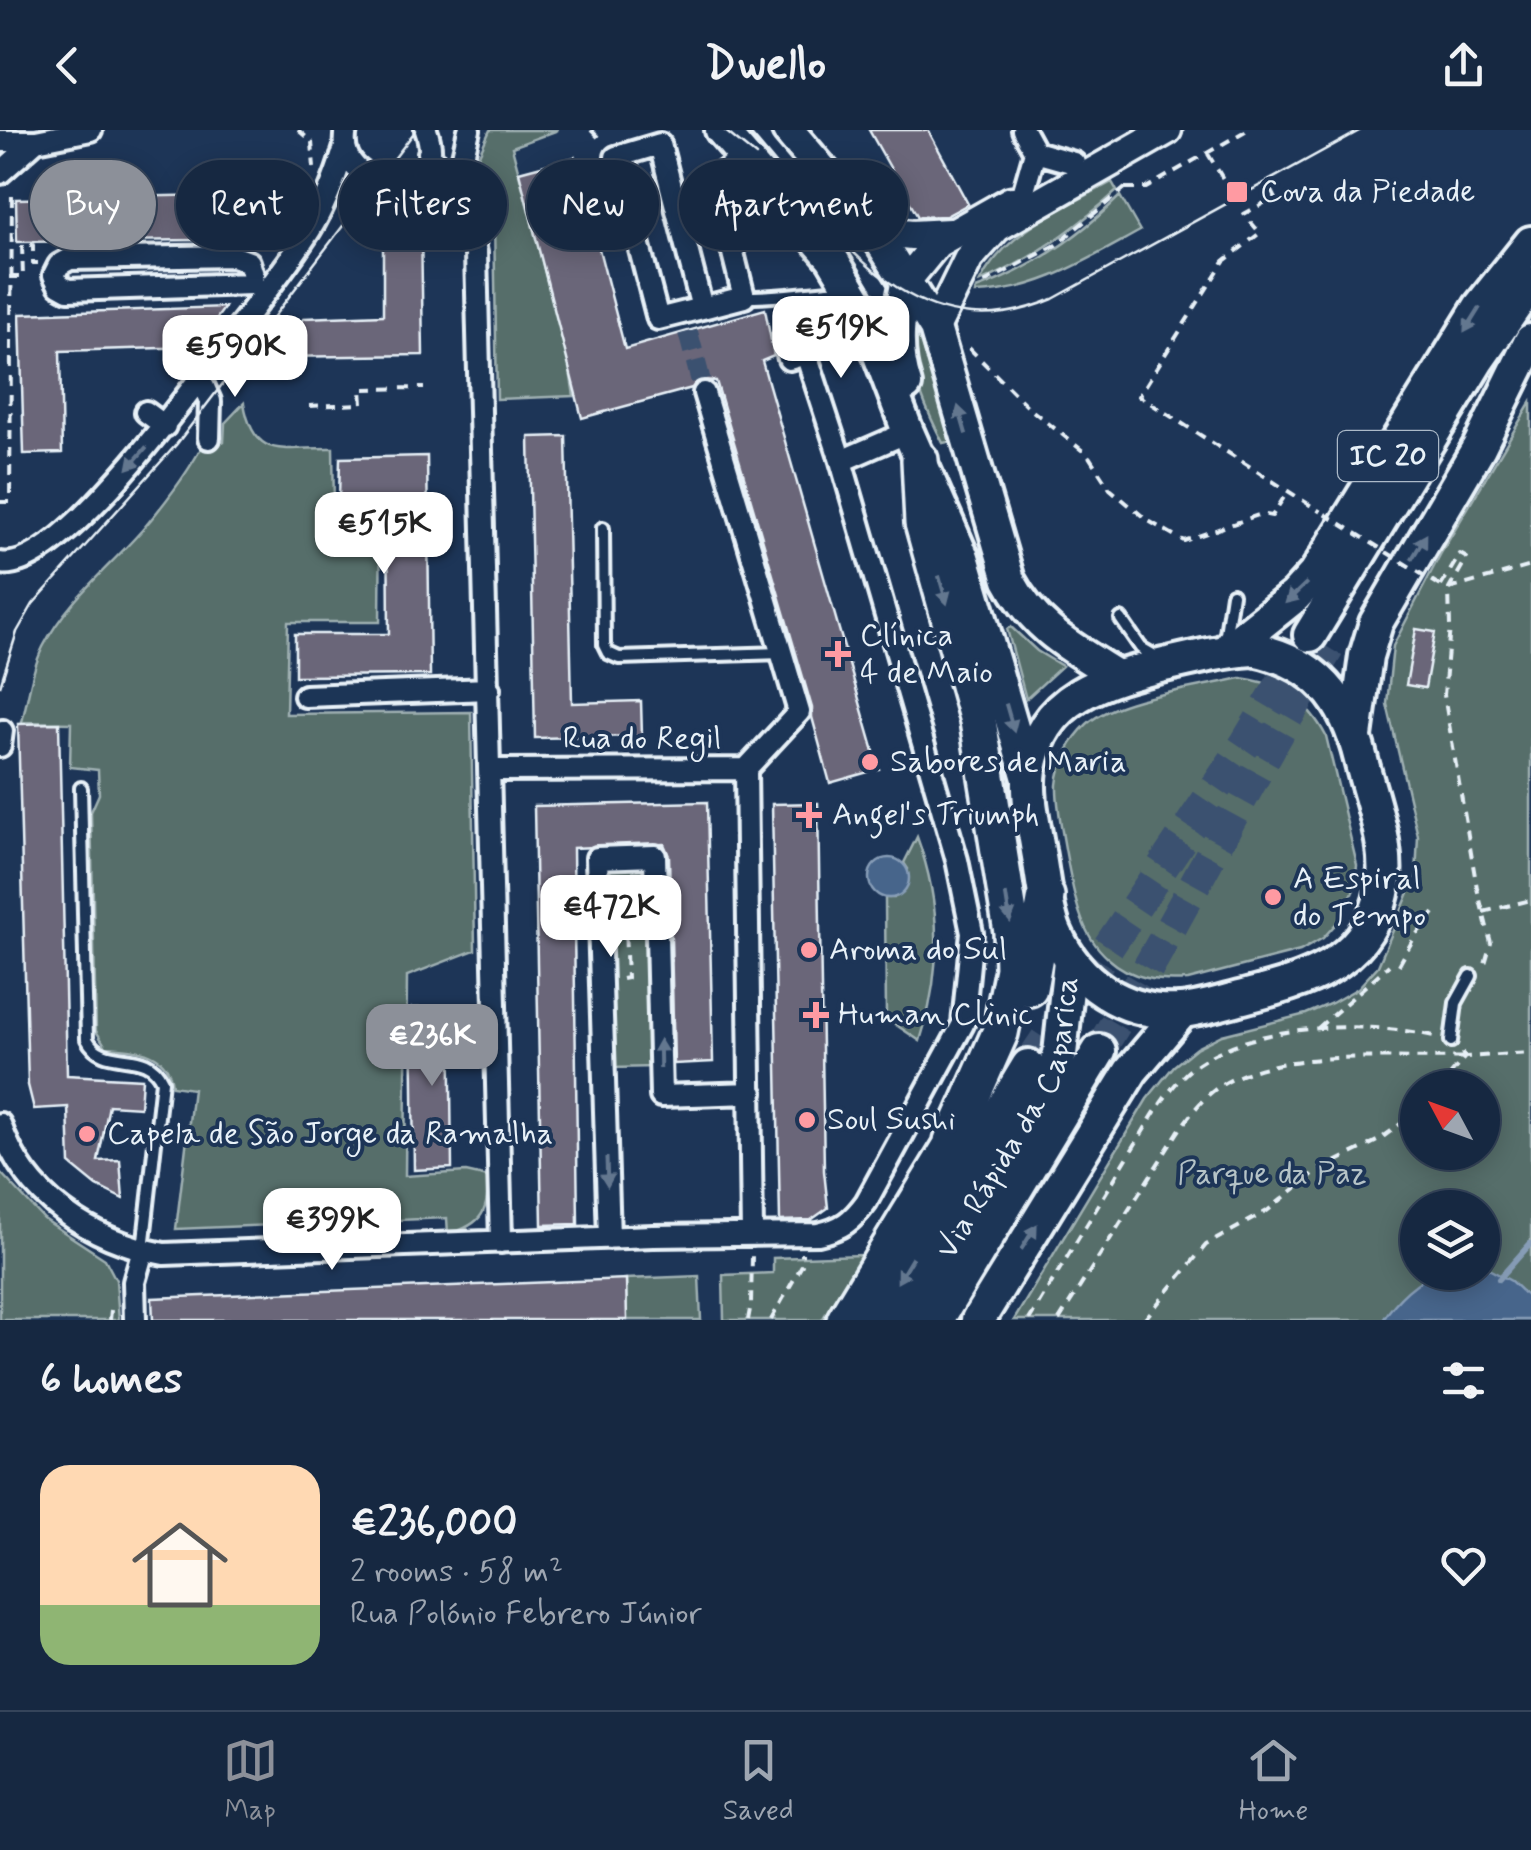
<!DOCTYPE html>
<html lang="en">
<head>
<meta charset="utf-8">
<style>
	:root { --surface:#162841; --page:#1f3048; --text:#f1f3f6; --muted:#9ea6b1; --line:#35445a; --accent:#8c9099 }
	body { margin:0; font-family:Mynerve,sans-serif; background:var(--page); color:var(--text); height:100vh; display:flex; flex-direction:column; font-size:38px; white-space:nowrap }
	* { box-sizing:border-box; margin:0 }
	p { font-size:32px; color:var(--muted) }
	.icon { flex:none; width:55px; height:55px; fill:none; stroke:currentColor; stroke-width:2; stroke-linecap:round; stroke-linejoin:round }
	.map { position:relative; height:1190px; overflow:hidden }
	.details { display:flex; flex-direction:column; background:var(--surface); flex:1 }
	.details>* { flex:none }
	.hud { position:absolute; left:30px; top:30px; width:1000px; height:90px; display:flex; gap:20px }
	.needle { width:65px; rotate:311deg }
	.buttons { position:absolute; left:1400px; top:940px; display:grid; gap:20px }
	.buttons a { display:grid; place-items:center; width:100px; height:100px; border-radius:50%; background:var(--surface); box-shadow:0 5px 25px #0003,0 0 0 2px var(--line); font-size:50px }
	.price { position:absolute; translate:-50% -85px; padding:0 22px; border-radius:20px; background:#fff; color:#222; font-size:32px; line-height:65px; filter:drop-shadow(0 2px 5px #0008) }
	.price::after { content:''; position:absolute; left:50%; top:60px; width:30px; height:22px; margin-left:-15px; background:inherit; clip-path:polygon(0 0,100% 0,50% 100%) }
	.price.on { background:var(--accent); color:#fff }
	ul { padding:0; list-style:none }
	li { display:flex; align-items:center; gap:30px; height:250px; padding:0 40px }
	li span { display:grid; place-items:center; flex:none; width:280px; height:200px; border-radius:30px; color:#555 }
	li>.icon { margin-inline-start:auto }
	span .icon { width:120px; height:120px; fill:#fffc; stroke-width:1 }
	li b { font-size:42px }
	h2 { display:flex; justify-content:space-between; align-items:center; height:120px; padding:0 40px; font-size:42px }
	.tag { padding:0 35px; border-radius:45px; background:var(--surface); box-shadow:0 5px 25px #0003,0 0 0 2px var(--line); font-size:35px; line-height:90px }
	.tag.on { background:var(--accent); color:#fff }
	header { display:flex; justify-content:space-between; align-items:center; height:130px; padding:0 40px; background:var(--surface); font-size:45px; font-weight:700 }
	.tab-bar { display:flex; justify-content:space-around; align-items:center; height:140px; border-top:2px solid var(--line); background:var(--surface); font-size:28px; color:var(--muted) }
	.tab-bar a { display:grid; justify-items:center; gap:5px }
	.tab-bar .on { color:var(--accent) }
	.map>svg:first-child { display:block }
</style>
</head>
<body>
<header><svg class="icon" aria-label="back" viewBox="0 0 24 24"><path d="M15 5l-7 7 7 7"/></svg>Dwello<svg class="icon" aria-label="share" viewBox="0 0 24 24"><path d="M12 15V3M7 8l5-5 5 5M5 13v7h14v-7"/></svg></header>
<div class="map">
<svg width="1531" height="1190" viewBox="0 0 1531 1190">
	<rect width="100%" height="100%" fill="#1d3557"/>
	<filter id="ink" filterUnits="userSpaceOnUse"><feTurbulence type="fractalNoise" baseFrequency=".01" numOctaves="2"/><feDisplacementMap in="SourceGraphic" scale="20" xChannelSelector="R" yChannelSelector="G"/><feConvolveMatrix kernelMatrix="1 2 1 2 8 2 1 2 1" color-interpolation-filters="sRGB"/></filter>
	<g filter="url(#ink)">
		<path fill="#566e6b" stroke="#9fb0b2" stroke-width="2.5" fill-rule="evenodd" d="M490,0H558L512,17L569,234L574,266L497,269L494,89L477,50L478,27Z
			M1112,52L1117,61C1075,99 1032,130 980,152C1005,101 1065,78 1112,52Z
			M1120,66L1140,101C1087,130 1037,162 975,163L976,159C1031,139 1079,107 1120,66Z
			M906,209L920,210L952,311L943,313C925,278 914,248 906,209Z
			M1531,272V1190H1014L1147,969L1174,936L1196,918L1222,905L1306,884L1332,873L1358,858L1378,836L1416,746L1418,706L1387,574L1393,516L1441,423ZM1418,958H1482V1022H1418ZM1418,1078H1482V1142H1418Z
			M244,273C254,332 284,317 333,318L334,378L381,379L380,492H288L286,584L471,582L475,820L407,846L405,1046L466,1042L488,1047C488,1081 484,1094 448,1104L447,1088L176,1099L193,959L172,956C169,920 135,919 106,917L96,901L91,682L99,664L98,640L70,637L71,593L22,592C28,568 32,539 43,517C67,470 109,438 143,399C166,372 188,343 205,311L224,312L225,293Z
			M1011,497L1037,521L1062,536L1026,569L1007,499Z
			M1241,548C1281,553 1307,570 1326,606L1357,735L1355,757L1342,787L1323,808L1300,821L1188,850C1159,852 1131,849 1109,829C1095,817 1085,800 1080,784C1072,762 1056,676 1057,655C1059,632 1071,609 1087,594C1115,568 1202,557 1241,548Z
			M917,707C942,775 942,841 920,911L886,888L885,768H894L908,739L904,733Z
			M649,733L655,937L611,938L605,735Z
			M0,1042L44,1089L105,1129L116,1150L119,1190H0Z
			M861,1125L822,1190H724L723,1145L773,1143V1128Z
			M699,1146L701,1190H627L626,1149Z"/>
		<path fill="#46658b" stroke="#879db7" stroke-width="2.5" d="M869 748a20 20 0 1 1 40 0a20 20 0 1 1-40 0Z
			M1483,1136L1511,1151L1531,1170V1190H1383C1395,1171 1418,1147 1440,1143C1453,1140 1469,1142 1482,1142Z"/>
		<g fill="none" stroke-linecap="round" stroke-linejoin="round">
			<path stroke="#879db7" stroke-width="6" d="M1499,1149L1530,1114"/>
		</g>
		<path fill="#6b6679" stroke="#e8f1f8" stroke-width="2.5" d="M869,0H928L968,74L946,86L918,87Z
			M575,27L625,219L765,179L774,226L762,231L879,639L830,653L812,587V578L716,251L701,250L692,258L582,288L519,42Z
			M314,63L278,109L17,112L16,69Z
			M421,94L423,225L278,227L304,188L383,185V95Z
			M225,177L196,217L60,221L62,323L24,324L20,184Z
			M566,306L572,573L641,571L642,606L535,608L529,307Z
			M427,326L430,545L295,546V504H389L388,371H339L340,328Z
			M1416,499L1435,502L1425,558L1406,555Z
			M59,593L67,945L142,949L140,977L109,975L98,1031L120,1030L123,1069L97,1056L70,1034L68,977L34,979L28,955L18,594Z
			M707,672L713,932L674,934L669,726L664,714L573,718L578,1094L542,1095L534,676Z
			M818,673L824,1041L828,1078L811,1090L780,1091L772,674Z
			M412,878H450L452,1038L414,1040Z
			M626,1149L627,1190H153L152,1168Z"/>
		<g fill="none" stroke-linecap="round" stroke-linejoin="round">
			<path stroke="#3b516f" stroke-width="20" stroke-dasharray="20 10" stroke-linecap="butt" d="M688,202L704,263"/>
			<path stroke="#3b516f" stroke-width="32" stroke-dasharray="32 16" stroke-linecap="butt" d="M1099,921C1180,789 1248,649 1329,517
				M1028,936L1246,613L1308,509"/>
			<defs>
				<path id="service" d="M744,167C779,168 812,161 847,160
					M603,398L604,515L608,523L619,528L782,523
					M1121,489L1141,518L1160,529
					M1221,511L1226,504L1232,464
					M81,658L87,909C104,942 146,915 162,951L143,1119
					M1451,911L1456,873L1471,846"/>
				<path id="minor" d="M346,0C331,64 453,75 426,0
					M1023,0L1035,22L1023,64
					M0,11H36L91,0
					M660,14L702,178L658,189L616,27Z
					M1035,22L1074,33
					M429,23C450,56 469,84 476,123L501,1112
					M0,43L36,11
					M404,53L427,56L458,72
					M464,70L461,35L469,0
					M677,81L744,25
					M233,126L249,132L253,145L251,154L68,160L59,155L54,145L59,135L70,129Z
					M702,178L744,167L715,51
					M200,248L210,271L209,308
					M704,263L799,582L746,639
					M146,282L165,296
					M841,331L908,302
					M0,433C59,444 189,262 224,216C253,178 284,141 310,100C326,74 336,46 345,17
					M305,566L489,559
					M0,616L2,601
					M491,640L746,639L752,1105
					M0,994C25,1068 90,1110 164,1124L653,1106L818,1104C842,1099 852,1091 866,1072L963,894L972,803L957,730L841,331L806,224L789,229L784,208L863,182
					M609,1108L597,728L655,726L661,966L752,963
					M135,1190L134,1152L143,1120"/>
				<path id="secondary" d="M874,101L912,105L950,103
					M907,150L937,113L1011,71
					M935,198L969,128L997,97L1167,0"/>
				<path id="primary" d="M721,0L832,128L860,175L908,302L963,427L1029,652
					M788,0L874,101L935,198L1009,450C1035,499 1071,517 1117,546
					M906,255C894,218 899,187 907,150"/>
				<g id="trunk">
					<path d="M1310,505L1477,231L1531,153"/>
					<path d="M1253,519C1316,532 1346,568 1361,630C1372,674 1394,725 1380,771C1362,835 1305,851 1247,866C1226,871 1203,879 1181,881C1124,885 1077,853 1055,802C1045,778 1043,747 1038,721C1034,694 1026,666 1030,639C1042,566 1103,550 1164,535C1194,528 1222,521 1253,519Z"/>
					<path d="M1226,521L1295,466L1316,443L1480,177L1531,113"/>
					<path d="M1355,606L1366,526L1376,493L1479,317L1531,211"/>
					<path d="M875,1190L1028,936"/>
					<path id="s1" d="M906,1190L1050,952L1060,924L1070,831"/>
					<path d="M937,1190L1099,921"/>
					<path d="M978,1190L1131,941L1182,881"/>
				</g>
				<path id="motorway" d="M920,330L923,393L978,591L1012,802L1013,839L1000,903L952,1011
					M1029,858L1046,766
					M845,1190L965,993"/>
			</defs>
			<use href="#service" stroke="#e8f1f8" stroke-width="18"/>
			<use href="#minor" stroke="#e8f1f8" stroke-width="28"/>
			<use href="#secondary" stroke="#e8f1f8" stroke-width="35"/>
			<use href="#primary" stroke="#e8f1f8" stroke-width="38"/>
			<use href="#trunk" stroke="#e8f1f8" stroke-width="40"/>
			<use href="#motorway" stroke="#e8f1f8" stroke-width="42"/>
			<path stroke="#e8f1f8" stroke-width="4" stroke-dasharray="10 8" stroke-linecap="butt" d="M298,0L312,12L314,38
				M591,0L603,12
				M1208,24L1225,52
				M1125,58H1146L1247,0
				M1271,59L1275,67L1244,84L1260,103L1224,131L1139,266L1321,382
				M359,66L369,74L374,68
				M9,147H23L22,115H33V133H38
				M984,153L1056,115L1125,58L1123,55
				M969,218L1029,278L1088,325L1110,359L1147,390L1184,411L1261,384L1272,386L1288,361
				M238,230H258
				M309,276L362,274L361,259L424,258
				M0,372H10L12,58
				M1441,456L1460,424L1467,428L1449,459L1450,496L1444,565L1477,758L1491,813L1484,837
				M1449,459L1531,436
				M1483,782L1531,770
				M1399,835L1415,806L1434,783
				M622,849L627,848L623,747
				M1318,898L1389,835
				M1462,923L1465,927L1531,923
				M1439,958L1465,927
				M110,1190L111,1180L116,1179
				M748,1190L751,1174L752,1125
				M771,1190L802,1135V1123
				M1029,1190L1153,985C1164,968 1176,951 1192,938C1251,892 1368,890 1438,907
				M1059,1190L1178,1002C1189,986 1203,967 1220,956C1282,916 1392,931 1465,927
				M1144,1190L1206,1115L1267,1081L1317,1041L1379,1010L1418,981"/>
			<use href="#service" stroke="#1d3557" stroke-width="10"/>
			<use href="#minor" stroke="#1d3557" stroke-width="20"/>
			<use href="#secondary" stroke="#1d3557" stroke-width="28"/>
			<use href="#primary" stroke="#1d3557" stroke-width="30"/>
			<use href="#trunk" stroke="#1d3557" stroke-width="32"/>
			<use href="#motorway" stroke="#1d3557" stroke-width="35"/>
			<path stroke="#e8f1f8" stroke-width="2.5" d="M724,0L756,26
				M747,0C830,93 907,231 1053,169L1361,0
				M0,556L17,502L33,474L176,315L416,0"/>
			<path stroke="#e8f1f8" stroke-width="4" stroke-dasharray="10 8" stroke-linecap="butt" d="M1325,384L1441,456"/>
		</g>
		<defs><path id="oneway-solid" d="M-6-.8H1V-3.2L6.5 0L1 3.2V.8H-6Z" transform="scale(2.5)"/></defs>
		<g fill="#64778f">
			<use href="#oneway-solid" transform="translate(1472 190) rotate(122)"/>
			<use href="#oneway-solid" transform="translate(962 290) rotate(-106)"/>
			<use href="#oneway-solid" transform="translate(137 328) rotate(131)"/>
			<use href="#oneway-solid" transform="translate(1419 417) rotate(-59)"/>
			<use href="#oneway-solid" transform="translate(943 460) rotate(74)"/>
			<use href="#oneway-solid" transform="translate(1296 463) rotate(136)"/>
			<use href="#oneway-solid" transform="translate(1010 588) rotate(74)"/>
			<use href="#oneway-solid" transform="translate(1008 778) rotate(81)"/>
			<use href="#oneway-solid" transform="translate(660 924) rotate(-91)"/>
			<use href="#oneway-solid" transform="translate(607 1042) rotate(88)"/>
			<use href="#oneway-solid" transform="translate(1029 1107) rotate(-58)"/>
			<use href="#oneway-solid" transform="translate(905 1140) rotate(121)"/>
		</g>
	</g>
	<g fill="#ff9aa2" stroke="#1d3557" stroke-width="4">
		<rect x="1225" y="50" width="24" height="24" rx="5"/>
		<path d="M833 509h10v10h10v10h-10v10h-10v-10h-10v-10h10z"/>
		<circle cx="870" cy="632" r="10"/>
		<path d="M804 670h10v10h10v10h-10v10h-10v-10h-10v-10h10z"/>
		<circle cx="1273" cy="767" r="10"/>
		<circle cx="809" cy="820" r="10"/>
		<path d="M811 870h10v10h10v10h-10v10h-10v-10h-10v-10h10z"/>
		<circle cx="807" cy="990" r="10"/>
		<circle cx="87" cy="1004" r="10"/>
	</g>
	<g text-anchor="middle" dominant-baseline="central" stroke-width="8" stroke-linejoin="round" paint-order="stroke">
		<rect fill="#1d3557" stroke="#abb9c8" stroke-width="2.5" x="1338" y="301" width="100" height="50" rx="8"/>
		<g font-size="30" font-weight="bold" fill="#e8f1f8">
			<text x="1388" y="326">IC 20</text>
		</g>
		<g font-size="32" fill="#e8f1f8" stroke="#1d3557" text-anchor="start">
			<text x="1260" y="62">Cova da Piedade</text>
			<text x="860" y="506">Clínica<tspan x="860" dy="37">4 de Maio</tspan></text>
			<text x="890" y="632">Sabores de Maria</text>
			<text x="832" y="685">Angel's Triumph</text>
			<text x="1293" y="749">A Espiral<tspan x="1293" dy="37">do Tempo</tspan></text>
			<text x="829" y="820">Aroma do Sul</text>
			<text x="838" y="885">Human Clinic</text>
			<text x="827" y="990">Soul Sushi</text>
			<text x="107" y="1004">Capela de São Jorge da Ramalha</text>
		</g>
		<g font-size="32" fill="#e8f1f8" stroke="#1d3557">
			<text x="642" y="609">Rua do Regil</text>
			<text stroke="none"><textPath href="#s1" startOffset="230">Via Rápida da Caparica</textPath></text>
		</g>
		<g font-size="32" fill="#b5c3c7" stroke="#1d3557">
			<text x="1272" y="1044">Parque da Paz</text>
		</g>
	</g>
</svg>
<div class="buttons">
<a><svg class="needle" viewBox="-14 -14 28 28"><path d="M0-13l5 13h-10z" fill="#e53935"/><path d="M0 13l5-13h-10z" fill="#9ea6b1"/></svg></a>
<a><svg class="icon" aria-label="layers" viewBox="0 0 24 24"><path d="M12 4l9 5-9 5-9-5zM3 14l9 5 9-5"/></svg></a>
</div>
<b class="price" style="left:841px;top:251px">€519K</b>
<b class="price" style="left:235px;top:270px">€590K</b>
<b class="price" style="left:384px;top:447px">€515K</b>
<b class="price" style="left:611px;top:830px">€472K</b>
<b class="price on" style="left:432px;top:959px">€236K</b>
<b class="price" style="left:332px;top:1143px">€399K</b>
<div class="hud">
<a class="tag on">Buy</a>
<a class="tag">Rent</a>
<a class="tag">Filters</a>
<a class="tag">New</a>
<a class="tag">Apartment</a>
</div>
</div>
<section class="details">
<h2>6 homes<svg class="icon" aria-label="filters" viewBox="0 0 24 24"><path d="M4 7h16M4 17h16"/><circle cx="9" cy="7" r="2"/><circle cx="15" cy="17" r="2"/></svg></h2>
<ul>
<li><span style="background:linear-gradient(#ffd9b3 70%,#8fb573 0)"><svg class="icon" aria-label="home" viewBox="0 0 24 24"><path d="M3 11l9-7 9 7M6 9v11h12V9"/></svg></span><div><b>€236,000</b><p>2 rooms · 58 m²</p><p>Rua Polónio Febrero Júnior</p></div><svg class="icon" aria-label="heart" viewBox="0 0 24 24"><path d="M12 20l-8-8c-3-5 5-10 8-4 3-6 11-1 8 4z"/></svg></li>
</ul>
</section>
<nav class="tab-bar">
<a class="on"><svg class="icon" aria-label="map" viewBox="0 0 24 24"><path d="M3 6l6-2 6 2 6-2v14l-6 2-6-2-6 2zM9 4v14M15 6v14"/></svg>Map</a>
<a><svg class="icon" aria-label="saved" viewBox="0 0 24 24"><path d="M7 4h10v16l-5-4-5 4z"/></svg>Saved</a>
<a><svg class="icon" aria-label="home" viewBox="0 0 24 24"><path d="M3 11l9-7 9 7M6 9v11h12V9"/></svg>Home</a>
</nav>
</body>
</html>
